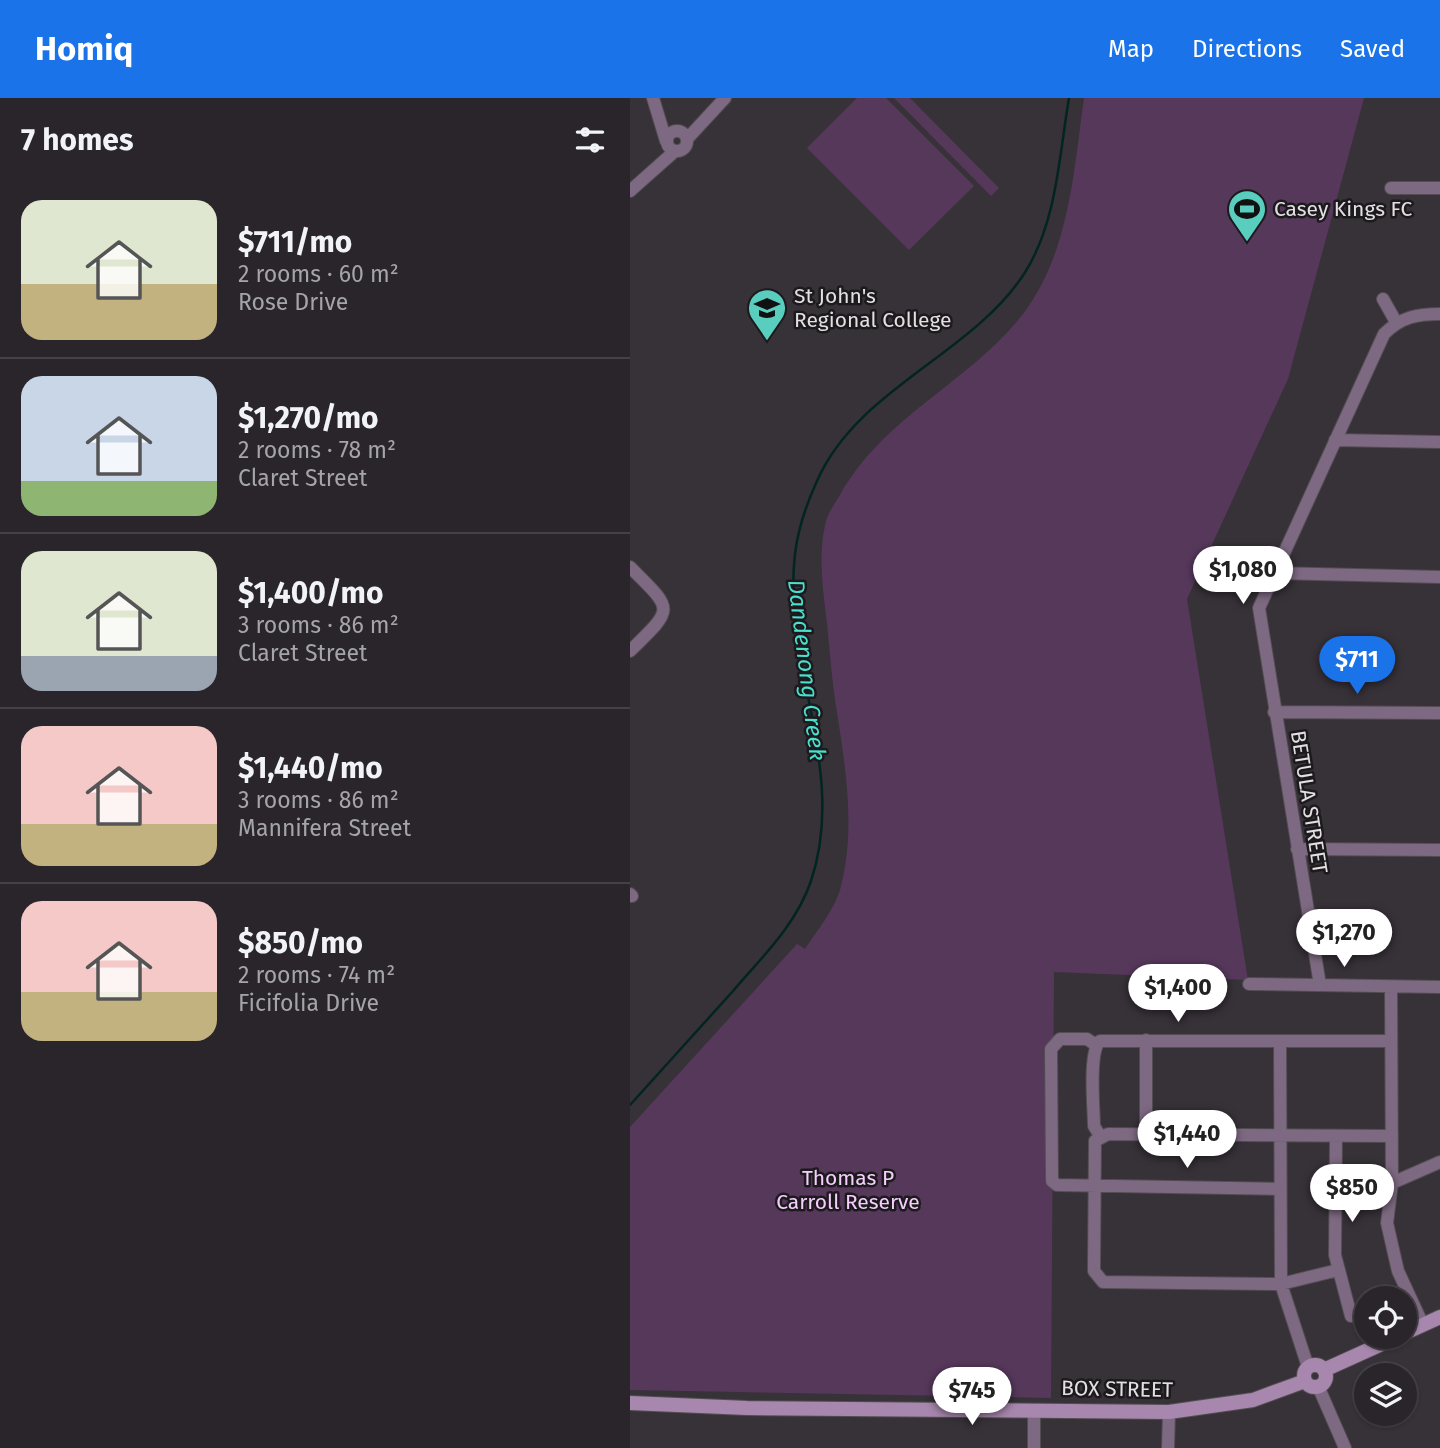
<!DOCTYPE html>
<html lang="en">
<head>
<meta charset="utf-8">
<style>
	:root { --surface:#29252a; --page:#353136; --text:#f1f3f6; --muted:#a5a5a8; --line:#454247; --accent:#1a73e8 }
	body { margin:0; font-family:"Fira Sans",sans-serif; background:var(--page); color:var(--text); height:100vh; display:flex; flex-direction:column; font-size:26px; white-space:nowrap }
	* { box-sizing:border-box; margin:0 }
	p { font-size:23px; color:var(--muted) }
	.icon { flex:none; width:38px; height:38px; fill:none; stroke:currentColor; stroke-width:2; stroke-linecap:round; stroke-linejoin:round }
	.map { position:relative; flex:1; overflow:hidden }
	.side { display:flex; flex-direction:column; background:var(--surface); width:630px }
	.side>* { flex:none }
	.fabs { position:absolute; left:724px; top:1188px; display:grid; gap:14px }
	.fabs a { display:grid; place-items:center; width:63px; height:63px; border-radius:50%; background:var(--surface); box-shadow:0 2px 5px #0004,0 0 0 2px var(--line); font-size:35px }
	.price { position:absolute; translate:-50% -60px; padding:0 16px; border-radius:24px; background:#fff; color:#222; font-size:23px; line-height:46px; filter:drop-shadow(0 2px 4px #0008) }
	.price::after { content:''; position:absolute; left:50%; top:42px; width:21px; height:16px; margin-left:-10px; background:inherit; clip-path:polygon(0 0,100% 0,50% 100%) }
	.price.active { background:var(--accent); color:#fff }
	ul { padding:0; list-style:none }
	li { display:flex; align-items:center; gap:21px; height:175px; padding:0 21px }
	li+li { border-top:2px solid var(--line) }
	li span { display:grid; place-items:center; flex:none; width:196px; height:140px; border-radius:21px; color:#555 }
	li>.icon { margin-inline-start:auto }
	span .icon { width:84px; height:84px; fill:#fffc; stroke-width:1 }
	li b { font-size:30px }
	h2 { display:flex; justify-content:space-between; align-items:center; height:84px; padding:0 21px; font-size:30px }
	header { display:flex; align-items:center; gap:42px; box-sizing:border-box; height:98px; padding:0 35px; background:var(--accent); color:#fff }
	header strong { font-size:33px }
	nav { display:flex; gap:38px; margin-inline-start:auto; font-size:24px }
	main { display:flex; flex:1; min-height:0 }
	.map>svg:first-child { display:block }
</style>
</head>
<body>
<header>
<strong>Homiq</strong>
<nav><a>Map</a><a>Directions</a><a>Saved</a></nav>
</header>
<main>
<section class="side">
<h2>7 homes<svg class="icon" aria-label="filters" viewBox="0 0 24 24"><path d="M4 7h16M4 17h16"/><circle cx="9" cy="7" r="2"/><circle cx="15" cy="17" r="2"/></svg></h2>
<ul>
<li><span style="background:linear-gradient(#dfe7d0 60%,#c2b280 0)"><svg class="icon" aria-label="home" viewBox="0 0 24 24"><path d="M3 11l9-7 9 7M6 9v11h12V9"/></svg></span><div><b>$711/mo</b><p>2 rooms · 60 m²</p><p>Rose Drive</p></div></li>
<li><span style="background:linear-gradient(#c9d6e8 75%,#8fb573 0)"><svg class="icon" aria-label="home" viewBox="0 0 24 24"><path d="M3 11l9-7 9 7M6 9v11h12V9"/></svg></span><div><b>$1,270/mo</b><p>2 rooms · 78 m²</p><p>Claret Street</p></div></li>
<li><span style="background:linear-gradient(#dfe7d0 75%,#9aa5b1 0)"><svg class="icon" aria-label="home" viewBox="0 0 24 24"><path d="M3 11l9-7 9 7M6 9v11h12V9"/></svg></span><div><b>$1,400/mo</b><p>3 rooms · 86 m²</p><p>Claret Street</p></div></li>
<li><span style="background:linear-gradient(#f6c9c9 70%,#c2b280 0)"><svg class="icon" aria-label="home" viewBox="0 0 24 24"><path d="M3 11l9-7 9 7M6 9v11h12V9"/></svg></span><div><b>$1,440/mo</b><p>3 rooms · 86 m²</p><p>Mannifera Street</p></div></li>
<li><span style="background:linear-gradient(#f6c9c9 65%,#c2b280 0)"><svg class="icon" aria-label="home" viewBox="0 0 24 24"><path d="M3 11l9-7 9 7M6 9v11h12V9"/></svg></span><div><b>$850/mo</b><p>2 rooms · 74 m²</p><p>Ficifolia Drive</p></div></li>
</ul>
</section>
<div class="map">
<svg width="810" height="1350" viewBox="0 0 810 1350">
	<rect width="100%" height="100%" fill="#373138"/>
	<path fill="#56385b" d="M227,0H256L344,88L279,152L177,50Z
		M264,0H280L369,90L361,98Z
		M454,0H734L658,281L557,501L618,882L424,874L421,1300L0,1292V1029L167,846L175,851C186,834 204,812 210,792C226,733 216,673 207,614C202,585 200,555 197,525C193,492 187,453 197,420C200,412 206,404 210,397C252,322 328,290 383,228C439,166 443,78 454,0Z"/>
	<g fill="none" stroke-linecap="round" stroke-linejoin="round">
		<path stroke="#032521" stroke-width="2.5" d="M0,1007C34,969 69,931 103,893C132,859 166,827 181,783C218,673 152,565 165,456C168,430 176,407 187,383C227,291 340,258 394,176C427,125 429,58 439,0"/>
		<defs>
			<path id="street" d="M23,0L36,43
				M37 43a10 10 0 1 1 20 0a10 10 0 1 1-20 0Z
				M57,41L95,0
				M761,90H810
				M0,93L45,53
				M753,201L766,224
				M705,342L810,344
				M0,469C44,513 45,509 0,553
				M644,475L810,479
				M644,614L810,615
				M667,751L810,752
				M0,796L2,798
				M619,886L810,889
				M690,887L629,510L754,236C771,219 787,216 810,216
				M761,889L762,1085L757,1125L768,1173L793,1227
				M516,942V1036
				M650,943L651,1186L678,1269
				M466,947L457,941H430L421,951L422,1083L427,1087L650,1091
				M470,1038L464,1028C464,1011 458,954 470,943H761
				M706,1038L705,1157L721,1218
				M762,1085L810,1064
				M708,1172L651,1186L473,1184L464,1173L465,1043L478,1036L762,1038
				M688,1288L715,1350
				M404,1350V1312
				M538,1350L539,1314"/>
			<path id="secondary" d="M775,1235L810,1219
				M674 1278a11 11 0 1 1 22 0a11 11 0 1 1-22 0Z
				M694,1272L767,1239
				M0,1305L117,1310L539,1314L623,1302L675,1283"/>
		</defs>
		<use href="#street" stroke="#534d53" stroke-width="14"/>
		<use href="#secondary" stroke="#534d53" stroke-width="16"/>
		<use href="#street" stroke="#7e6982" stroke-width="12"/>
		<use href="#secondary" stroke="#a787ad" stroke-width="14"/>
	</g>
	<defs>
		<symbol id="stadium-pin" viewBox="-11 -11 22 30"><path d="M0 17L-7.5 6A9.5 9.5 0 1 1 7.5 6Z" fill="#59cebe" stroke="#1c1a1d"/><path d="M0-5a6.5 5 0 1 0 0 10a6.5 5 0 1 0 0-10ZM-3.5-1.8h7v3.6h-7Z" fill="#111"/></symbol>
		<symbol id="school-pin" viewBox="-11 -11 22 30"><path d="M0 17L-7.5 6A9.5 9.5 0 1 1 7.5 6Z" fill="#59cebe" stroke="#1c1a1d"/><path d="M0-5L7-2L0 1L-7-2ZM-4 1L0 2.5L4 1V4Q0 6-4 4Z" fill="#111"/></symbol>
	</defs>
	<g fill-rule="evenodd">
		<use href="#stadium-pin" x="595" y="89" width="44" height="60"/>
		<use href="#school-pin" x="115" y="188" width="44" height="60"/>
	</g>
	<g text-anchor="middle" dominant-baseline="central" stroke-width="5" stroke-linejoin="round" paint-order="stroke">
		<g font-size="21" fill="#e3dfe3" stroke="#1c1a1d" text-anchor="start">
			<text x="644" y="111">Casey Kings FC</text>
			<text x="164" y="198">St John's<tspan x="164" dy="24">Regional College</tspan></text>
		</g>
		<g font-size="21" fill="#e3dfe3" stroke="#1c1a1d">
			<text transform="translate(679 704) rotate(81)">BETULA STREET</text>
			<text transform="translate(487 1291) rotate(1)">BOX STREET</text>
		</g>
		<g font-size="21" fill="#f6cefe" stroke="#1c1a1d">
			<text x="218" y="1080">Thomas P<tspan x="218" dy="24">Carroll Reserve</tspan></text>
		</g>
		<g font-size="23" font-style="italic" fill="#49e0ce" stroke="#1c1a1d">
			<text transform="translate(177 572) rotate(83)">Dandenong Creek</text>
		</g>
	</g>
</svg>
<div class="fabs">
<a><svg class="icon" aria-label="locate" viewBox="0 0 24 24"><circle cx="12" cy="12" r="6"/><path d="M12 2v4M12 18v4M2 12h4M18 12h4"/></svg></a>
<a><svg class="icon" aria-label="layers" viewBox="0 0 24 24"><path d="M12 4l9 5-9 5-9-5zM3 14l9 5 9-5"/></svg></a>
</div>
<b class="price" style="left:613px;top:508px">$1,080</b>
<b class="price active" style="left:727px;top:598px">$711</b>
<b class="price" style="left:714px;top:871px">$1,270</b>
<b class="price" style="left:548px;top:926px">$1,400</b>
<b class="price" style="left:557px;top:1072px">$1,440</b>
<b class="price" style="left:722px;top:1126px">$850</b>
<b class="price" style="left:342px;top:1329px">$745</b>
</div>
</main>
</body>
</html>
